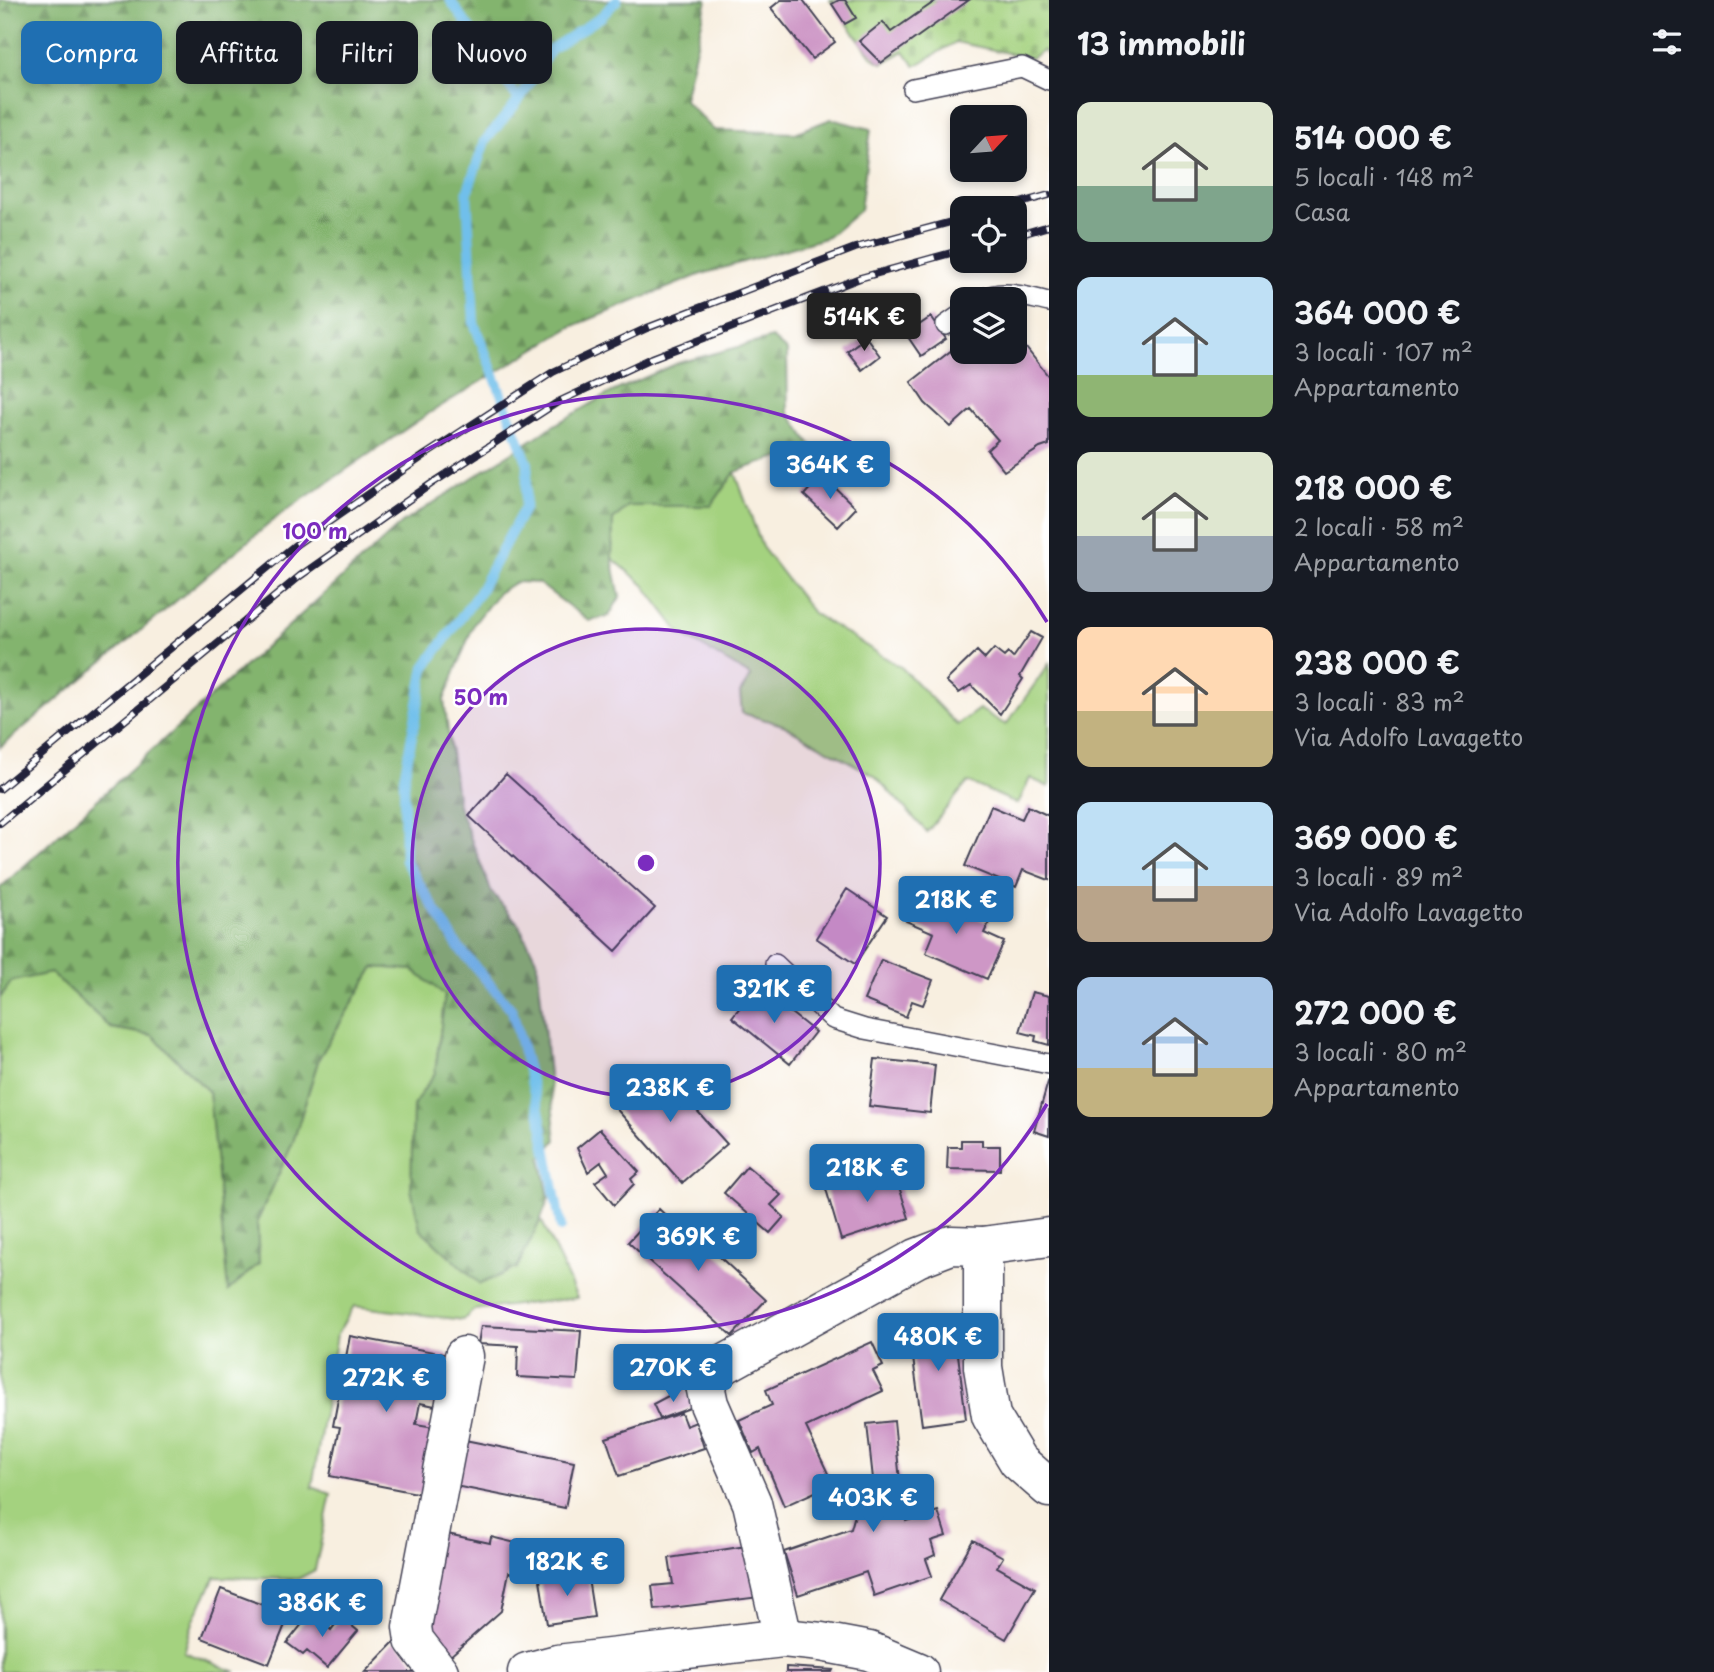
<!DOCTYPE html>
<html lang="it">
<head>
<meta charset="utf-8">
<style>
	:root { --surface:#171b24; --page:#20242c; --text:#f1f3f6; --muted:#9ea1a6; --accent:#1f6fb2 }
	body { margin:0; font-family:"Playpen Sans",sans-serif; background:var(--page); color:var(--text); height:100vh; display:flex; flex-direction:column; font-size:26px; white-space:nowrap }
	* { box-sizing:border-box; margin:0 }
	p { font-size:23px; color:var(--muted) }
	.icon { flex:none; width:38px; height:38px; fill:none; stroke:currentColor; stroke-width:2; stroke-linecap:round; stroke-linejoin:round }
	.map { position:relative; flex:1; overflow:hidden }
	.drawer { display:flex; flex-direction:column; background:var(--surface); width:665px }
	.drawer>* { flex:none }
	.banner { position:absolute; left:21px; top:21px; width:665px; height:63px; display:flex; gap:14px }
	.needle { width:46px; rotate:64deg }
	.controls { position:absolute; left:950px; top:105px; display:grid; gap:14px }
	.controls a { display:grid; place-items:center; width:77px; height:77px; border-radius:14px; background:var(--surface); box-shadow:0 4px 10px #0003; font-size:35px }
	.price { position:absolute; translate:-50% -60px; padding:0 16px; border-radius:7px; background:var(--accent); color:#fff; font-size:23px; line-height:46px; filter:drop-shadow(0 2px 4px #0008) }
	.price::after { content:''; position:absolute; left:50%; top:42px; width:21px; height:16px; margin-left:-10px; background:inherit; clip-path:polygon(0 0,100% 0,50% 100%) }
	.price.current { background:#222; color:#fff }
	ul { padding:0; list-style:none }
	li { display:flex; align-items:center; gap:21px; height:175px; padding:0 28px }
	li span { display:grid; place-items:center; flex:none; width:196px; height:140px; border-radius:14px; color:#555 }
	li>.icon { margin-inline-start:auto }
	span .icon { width:84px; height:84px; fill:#fffc; stroke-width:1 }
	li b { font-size:30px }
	h2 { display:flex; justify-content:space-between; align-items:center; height:84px; padding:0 28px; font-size:30px }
	.chip { padding:0 24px; border-radius:14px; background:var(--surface); box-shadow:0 4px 10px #0003; font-size:24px; line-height:63px }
	.chip.current { background:var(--accent); color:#fff }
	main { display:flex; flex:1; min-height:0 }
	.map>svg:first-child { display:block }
</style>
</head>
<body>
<main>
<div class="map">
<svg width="1049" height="1672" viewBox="0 0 1049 1672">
	<defs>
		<pattern id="forest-firs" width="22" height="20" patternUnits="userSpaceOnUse" patternTransform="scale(1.75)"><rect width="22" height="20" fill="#83b46e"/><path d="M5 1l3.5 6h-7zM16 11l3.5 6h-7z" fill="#6b925c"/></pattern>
		<pattern id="cemetery-stones" width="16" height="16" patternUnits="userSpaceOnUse" patternTransform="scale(1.75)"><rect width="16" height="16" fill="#a4d27f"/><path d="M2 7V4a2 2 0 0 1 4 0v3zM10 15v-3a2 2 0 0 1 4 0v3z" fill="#8db46f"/></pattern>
	</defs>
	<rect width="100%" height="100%" fill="#fff"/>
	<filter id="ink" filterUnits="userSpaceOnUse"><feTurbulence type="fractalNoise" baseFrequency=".0143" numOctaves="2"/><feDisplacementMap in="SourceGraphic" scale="14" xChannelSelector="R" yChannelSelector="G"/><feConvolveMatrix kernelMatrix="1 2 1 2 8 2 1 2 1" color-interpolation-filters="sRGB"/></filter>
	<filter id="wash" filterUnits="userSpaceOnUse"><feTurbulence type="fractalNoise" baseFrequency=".00686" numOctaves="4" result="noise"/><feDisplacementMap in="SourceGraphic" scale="28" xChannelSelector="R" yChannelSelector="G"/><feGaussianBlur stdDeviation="1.57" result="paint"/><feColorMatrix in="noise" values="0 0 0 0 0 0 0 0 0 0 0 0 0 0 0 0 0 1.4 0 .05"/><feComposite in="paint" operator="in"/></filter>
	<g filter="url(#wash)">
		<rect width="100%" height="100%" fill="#f8efe0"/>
		<path fill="#a4d27f" stroke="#637a5d" stroke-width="2" d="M735,472L762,547L813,613L902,668L957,725L979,709L1006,725L1049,664V787L1030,778L1018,804L968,782L927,832L875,776L783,725L742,713L740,693L751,676L681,634L644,585L612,558L613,520L628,506H711Z
			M374,967L413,970L445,994L435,1073L413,1106L517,1268L541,1219L577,1298L474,1310L463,1320L354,1306L337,1334L312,1487L331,1494L315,1570L298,1579L215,1577L194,1619L184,1652L236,1672H0V998L11,981L51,973L111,1028L152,1035L209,1092L229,1290L259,1263L257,1222L293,1142L319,1058Z"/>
		<path fill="url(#forest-firs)" stroke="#526b54" stroke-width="2" d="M0,0H707L684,100L714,130L795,133L831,119L871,129L860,210L828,237L699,275L571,327L428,414L281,514L0,747Z
			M772,338L787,351L788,412L812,446L796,459L775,458L735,472L711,506H628L613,520L612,558L620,597L609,616L589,621L538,583L516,582L498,593L474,624L444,700L458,805L492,893L518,923L537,961L556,1140L541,1158L549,1198L541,1219L517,1268L480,1284L420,1229L411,1189L413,1106L435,1073L445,995L413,970L374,967L319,1058L293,1142L257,1222L259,1263L228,1291L209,1092L152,1035L111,1028L51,973L12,981L0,998V888L402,523L556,424L612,392L678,363Z"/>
		<path fill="url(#cemetery-stones)" stroke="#637a5d" stroke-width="2" d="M830,0H1049V57L1044,50L1031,58L956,42L915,66L904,51L882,63L872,57Z"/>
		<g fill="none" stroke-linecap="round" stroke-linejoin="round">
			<path stroke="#70bfeb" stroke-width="10" d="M450,0L519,100
				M561,1227L540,1115L512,1010L459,948L405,861L404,778L425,667L478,594L525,507L528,464L474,323L467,193L485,141L519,100L551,49L601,17L617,0"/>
		</g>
		<g id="blocks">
			<path fill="#ce97c6" d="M781,0H803L835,42L812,59L771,8Z
				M839,0H845L856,18L845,24L832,4Z
				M937,0H969L881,63L859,41L883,22L891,32Z
				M931,317L946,339L921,356L906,334Z
				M1015,334L1049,377V445L1040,448L1004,471L987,450L998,440L971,409L951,427L925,403L911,382L962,342V352H1015Z
				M866,337L880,356L862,370L847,351Z
				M822,475L856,508L838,527L804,495Z
				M1031,632L1042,638L1020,676L1023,679L1000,714L971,685L959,693L946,681L977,651L985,659L994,649L1004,657L1008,653L1013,658Z
				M506,774L655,908L616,951L469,816Z
				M991,806L1022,819L1028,806L1049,816V880L1023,870L1016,887L965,866Z
				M847,889L887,916L855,964L816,938Z
				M919,893L989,923L984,933L1004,942L987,979L926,953L934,933L906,921Z
				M881,960L933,980L923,1005L912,1001L906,1017L864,1000Z
				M757,986L815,1032L790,1064L732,1017Z
				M1032,992L1049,996V1045L1035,1041L1036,1036L1020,1032Z
				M875,1059L935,1065L930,1113L869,1106Z
				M656,1065L727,1144L682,1183L613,1105Z
				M1048,1082L1049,1083V1136L1034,1131Z
				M600,1129L639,1172L631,1179L634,1184L614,1205L595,1182L608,1173L601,1162L588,1172L577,1148Z
				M961,1140H982V1146H1000V1170L947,1169L948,1147H961Z
				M747,1166L781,1195L771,1205L784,1217L770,1233L724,1193Z
				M893,1168L909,1218L841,1240L826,1189Z
				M659,1209L703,1251L708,1246L766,1300L732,1336L628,1242Z
				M954,1322L966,1419L922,1425L909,1328Z
				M481,1326L581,1331L577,1380L517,1377L518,1346L478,1344Z
				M350,1336L449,1355L440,1407L420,1403L416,1424L434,1427L422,1494L330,1476L340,1427L333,1426Z
				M872,1342L883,1366L873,1371L883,1391L806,1427L833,1484L784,1506L760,1449L753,1453L739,1420L772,1405L766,1390Z
				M685,1387L693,1407L660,1419L653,1404Z
				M681,1413L686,1426L696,1422L704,1448L619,1476L606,1438Z
				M894,1421L903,1511L906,1521L938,1511L946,1536L931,1541L935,1555L926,1559L932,1576L874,1596L866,1572L798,1595L784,1552L851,1529L859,1500L875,1497L867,1424Z
				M465,1440L574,1462L565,1508L455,1486Z
				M438,1532L490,1543L491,1537L524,1545L518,1574L509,1572L501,1611L448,1658L422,1635Z
				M973,1540L1003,1557L997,1567L1035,1588L1006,1639L939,1600Z
				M753,1545L760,1597L655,1610L652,1586L673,1584L669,1558Z
				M587,1572L594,1617L547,1624L540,1580Z
				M221,1589L289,1615L269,1664L202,1638Z
				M311,1613L331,1630L341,1617L358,1631L327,1668L307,1651L303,1655L287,1643Z
				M395,1641L424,1672H365Z
				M786,1667L833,1670L832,1672H786Z"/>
		</g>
	</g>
	<g filter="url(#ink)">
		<use href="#blocks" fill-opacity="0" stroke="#424154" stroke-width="2"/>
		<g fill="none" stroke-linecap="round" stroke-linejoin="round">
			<defs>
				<path id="service" d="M913,89L1022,67L1049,80
					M984,299C1001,288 1030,298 1049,302
					M946,325L962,314
					M775,964L833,1019L865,1029L1049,1064"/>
				<path id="minor" d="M983,1246L1049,1237
					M439,1672L414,1640L412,1627L464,1356"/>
				<path id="tertiary" d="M783,1638L752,1503L709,1404L705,1385L716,1369L917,1258L951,1245L983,1246V1367L991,1416L1018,1461L1049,1488"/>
				<path id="primary" d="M527,1672L557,1664L783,1638L821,1642L869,1651L919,1672"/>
			</defs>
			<use href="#service" stroke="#424154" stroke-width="22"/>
			<use href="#minor" stroke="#424154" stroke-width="41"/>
			<use href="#tertiary" stroke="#424154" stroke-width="41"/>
			<use href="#primary" stroke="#424154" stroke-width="41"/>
			<use href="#service" stroke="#fff" stroke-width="19"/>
			<use href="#minor" stroke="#fff" stroke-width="38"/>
			<use href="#tertiary" stroke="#fff" stroke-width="38"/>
			<use href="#primary" stroke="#fff" stroke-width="38"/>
			<defs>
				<path id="rail" d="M1002,208L1049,195
					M1015,236L1049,226
					M0,789L294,546L425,455L553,372L647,328L855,248L962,219
					M0,823L300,576L431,484L558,402L652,358L860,278L962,250"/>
			</defs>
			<use href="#rail" stroke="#22223b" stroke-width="8"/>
			<use href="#rail" stroke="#fff" stroke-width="5" stroke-dasharray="16" stroke-linecap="butt"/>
		</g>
	</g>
	<circle cx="646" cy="863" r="234" fill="#7b2cbf" fill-opacity=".12"/>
	<g fill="none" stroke="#7b2cbf" stroke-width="3.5">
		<circle cx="646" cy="863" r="234"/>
		<path d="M1047 1104A468 468 0 1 1 1047 622"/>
	</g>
	<circle cx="646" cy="863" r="10" fill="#7b2cbf" stroke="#fff" stroke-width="3.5"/>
	<g font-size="21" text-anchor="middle" font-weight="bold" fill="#7b2cbf" stroke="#fff" stroke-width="5" stroke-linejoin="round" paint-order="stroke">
		<text x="315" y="539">100 m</text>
		<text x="481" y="705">50 m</text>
	</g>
</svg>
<div class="controls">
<a><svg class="needle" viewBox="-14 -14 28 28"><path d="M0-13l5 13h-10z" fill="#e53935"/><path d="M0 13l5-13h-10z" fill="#9ea1a6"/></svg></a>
<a><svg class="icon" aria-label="locate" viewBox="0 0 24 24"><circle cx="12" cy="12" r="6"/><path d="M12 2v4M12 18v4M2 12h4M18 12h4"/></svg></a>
<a><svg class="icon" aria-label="layers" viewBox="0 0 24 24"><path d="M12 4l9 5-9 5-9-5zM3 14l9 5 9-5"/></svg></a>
</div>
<b class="price current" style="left:864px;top:353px">514K €</b>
<b class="price" style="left:830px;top:501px">364K €</b>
<b class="price" style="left:956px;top:936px">218K €</b>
<b class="price" style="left:774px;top:1025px">321K €</b>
<b class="price" style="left:670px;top:1124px">238K €</b>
<b class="price" style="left:867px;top:1204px">218K €</b>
<b class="price" style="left:698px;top:1273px">369K €</b>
<b class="price" style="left:938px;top:1373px">480K €</b>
<b class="price" style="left:673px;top:1404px">270K €</b>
<b class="price" style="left:386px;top:1414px">272K €</b>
<b class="price" style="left:873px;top:1534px">403K €</b>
<b class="price" style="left:567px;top:1598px">182K €</b>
<b class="price" style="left:322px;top:1639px">386K €</b>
<div class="banner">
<a class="chip current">Compra</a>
<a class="chip">Affitta</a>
<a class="chip">Filtri</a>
<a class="chip">Nuovo</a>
</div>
</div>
<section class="drawer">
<h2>13 immobili<svg class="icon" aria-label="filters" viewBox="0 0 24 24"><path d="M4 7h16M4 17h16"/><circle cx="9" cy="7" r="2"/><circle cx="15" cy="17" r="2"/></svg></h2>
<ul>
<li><span style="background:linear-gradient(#dfe7d0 60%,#7fa58c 0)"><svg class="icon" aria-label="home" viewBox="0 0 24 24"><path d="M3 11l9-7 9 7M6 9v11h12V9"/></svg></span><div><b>514 000 €</b><p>5 locali · 148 m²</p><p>Casa</p></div></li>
<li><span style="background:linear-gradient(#bfe0f5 70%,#8fb573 0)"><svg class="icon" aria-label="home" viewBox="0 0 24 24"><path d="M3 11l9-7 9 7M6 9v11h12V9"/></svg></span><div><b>364 000 €</b><p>3 locali · 107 m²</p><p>Appartamento</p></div></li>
<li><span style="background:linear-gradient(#dfe7d0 60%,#9aa5b1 0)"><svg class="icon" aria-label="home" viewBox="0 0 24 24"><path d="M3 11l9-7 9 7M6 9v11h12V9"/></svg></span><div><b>218 000 €</b><p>2 locali · 58 m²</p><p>Appartamento</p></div></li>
<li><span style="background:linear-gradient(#ffd9b3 60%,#c2b280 0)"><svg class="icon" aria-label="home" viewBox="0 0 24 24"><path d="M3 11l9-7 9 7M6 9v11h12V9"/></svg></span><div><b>238 000 €</b><p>3 locali · 83 m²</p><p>Via Adolfo Lavagetto</p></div></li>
<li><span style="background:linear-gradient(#bfe0f5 60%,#b9a48a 0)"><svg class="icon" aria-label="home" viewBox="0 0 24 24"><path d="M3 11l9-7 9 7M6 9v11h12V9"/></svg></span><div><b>369 000 €</b><p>3 locali · 89 m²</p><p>Via Adolfo Lavagetto</p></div></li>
<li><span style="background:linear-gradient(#a9c7e8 65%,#c2b280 0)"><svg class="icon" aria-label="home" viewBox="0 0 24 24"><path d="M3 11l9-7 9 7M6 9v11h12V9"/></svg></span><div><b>272 000 €</b><p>3 locali · 80 m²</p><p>Appartamento</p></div></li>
</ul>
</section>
</main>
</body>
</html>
